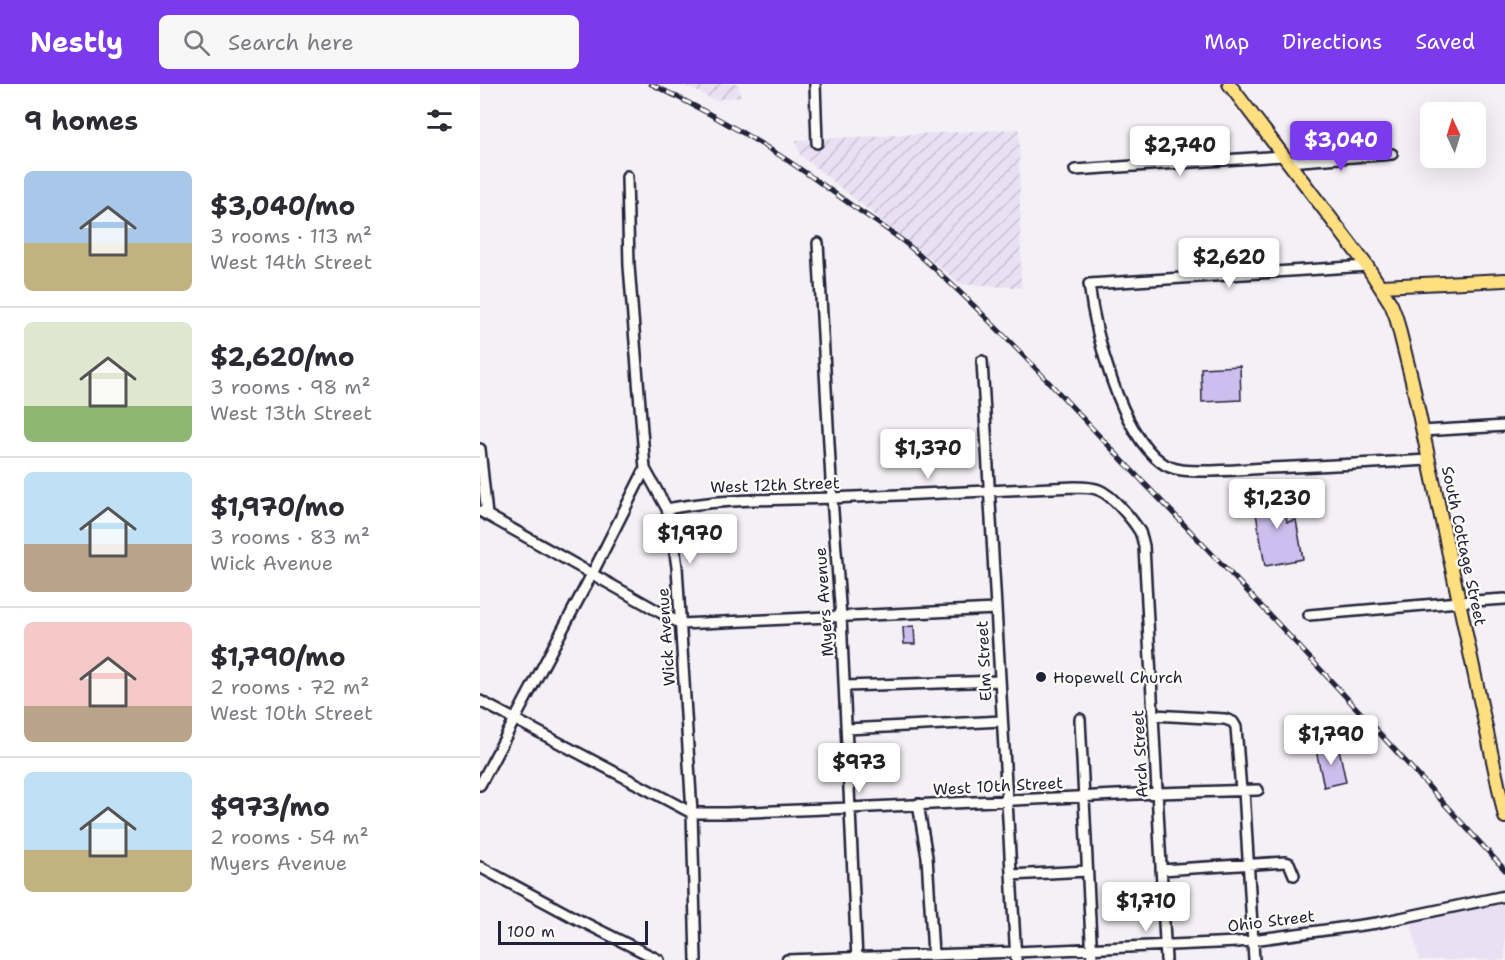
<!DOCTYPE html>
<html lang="en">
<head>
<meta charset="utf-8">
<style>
	:root { --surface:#fff; --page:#f7f7f7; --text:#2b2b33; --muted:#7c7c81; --line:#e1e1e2; --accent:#7c3aed }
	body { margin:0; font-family:"Shantell Sans",sans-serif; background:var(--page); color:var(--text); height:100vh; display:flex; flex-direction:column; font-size:22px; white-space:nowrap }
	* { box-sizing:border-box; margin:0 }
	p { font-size:20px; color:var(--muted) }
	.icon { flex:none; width:33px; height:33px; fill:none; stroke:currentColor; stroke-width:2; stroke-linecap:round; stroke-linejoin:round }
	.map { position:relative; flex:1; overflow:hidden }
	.details { display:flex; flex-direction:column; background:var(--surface); width:480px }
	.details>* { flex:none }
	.needle { width:39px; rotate:356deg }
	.fabs { position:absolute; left:940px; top:18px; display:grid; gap:12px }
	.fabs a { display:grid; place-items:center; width:66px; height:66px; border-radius:9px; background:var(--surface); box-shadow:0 6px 24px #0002; font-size:30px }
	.scale { position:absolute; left:18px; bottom:15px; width:150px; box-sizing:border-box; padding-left:6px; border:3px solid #22223b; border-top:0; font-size:16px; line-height:21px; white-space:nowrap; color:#22223b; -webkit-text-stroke:4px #fdfcf7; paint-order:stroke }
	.price { position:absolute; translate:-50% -51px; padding:0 14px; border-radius:6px; background:#fff; color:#222; font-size:20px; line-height:39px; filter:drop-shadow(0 2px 3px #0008) }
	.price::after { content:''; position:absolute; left:50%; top:36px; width:18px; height:14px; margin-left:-9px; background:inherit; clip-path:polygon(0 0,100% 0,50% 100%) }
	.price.selected { background:var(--accent); color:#fff }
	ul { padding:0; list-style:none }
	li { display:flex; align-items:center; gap:18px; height:150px; padding:0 24px }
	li+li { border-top:2px solid var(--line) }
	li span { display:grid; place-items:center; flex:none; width:168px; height:120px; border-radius:9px; color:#555 }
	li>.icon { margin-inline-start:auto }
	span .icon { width:72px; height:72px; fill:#fffc; stroke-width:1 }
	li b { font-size:26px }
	h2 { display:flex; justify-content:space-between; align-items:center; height:72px; padding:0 24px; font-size:26px }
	header { display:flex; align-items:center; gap:36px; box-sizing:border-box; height:84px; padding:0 30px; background:var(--accent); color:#fff }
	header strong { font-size:28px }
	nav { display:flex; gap:33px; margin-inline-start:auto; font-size:21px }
	.search { width:420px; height:54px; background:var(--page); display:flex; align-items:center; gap:15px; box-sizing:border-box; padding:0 21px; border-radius:9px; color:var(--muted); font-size:22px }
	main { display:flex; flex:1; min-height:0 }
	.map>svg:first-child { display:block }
</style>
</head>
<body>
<header>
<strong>Nestly</strong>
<div class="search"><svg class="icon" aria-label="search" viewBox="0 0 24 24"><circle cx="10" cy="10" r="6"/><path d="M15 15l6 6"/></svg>Search here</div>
<nav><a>Map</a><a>Directions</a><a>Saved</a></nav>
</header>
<main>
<section class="details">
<h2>9 homes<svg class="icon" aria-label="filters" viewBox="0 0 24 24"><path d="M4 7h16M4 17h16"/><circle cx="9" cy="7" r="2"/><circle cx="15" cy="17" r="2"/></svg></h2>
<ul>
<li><span style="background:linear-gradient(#a9c7e8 60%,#c2b280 0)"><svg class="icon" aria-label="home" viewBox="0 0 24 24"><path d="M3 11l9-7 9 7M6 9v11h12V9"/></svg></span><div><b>$3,040/mo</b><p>3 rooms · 113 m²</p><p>West 14th Street</p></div></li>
<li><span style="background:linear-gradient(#dfe7d0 70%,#8fb573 0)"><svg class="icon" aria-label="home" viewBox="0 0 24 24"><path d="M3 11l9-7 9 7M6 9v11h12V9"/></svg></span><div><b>$2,620/mo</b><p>3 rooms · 98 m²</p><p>West 13th Street</p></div></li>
<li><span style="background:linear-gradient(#bfe0f5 60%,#b9a48a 0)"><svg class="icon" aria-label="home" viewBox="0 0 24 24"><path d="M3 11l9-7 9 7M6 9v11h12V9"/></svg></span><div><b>$1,970/mo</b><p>3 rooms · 83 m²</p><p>Wick Avenue</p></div></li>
<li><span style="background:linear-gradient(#f6c9c9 70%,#b9a48a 0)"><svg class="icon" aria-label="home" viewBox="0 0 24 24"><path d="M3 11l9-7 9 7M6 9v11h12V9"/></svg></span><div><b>$1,790/mo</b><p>2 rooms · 72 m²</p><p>West 10th Street</p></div></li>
<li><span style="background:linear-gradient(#bfe0f5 65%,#c2b280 0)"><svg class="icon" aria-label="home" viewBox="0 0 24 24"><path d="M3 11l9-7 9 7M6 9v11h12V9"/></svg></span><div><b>$973/mo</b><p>2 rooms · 54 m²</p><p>Myers Avenue</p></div></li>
</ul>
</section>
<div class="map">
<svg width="1025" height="876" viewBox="0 0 1025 876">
	<defs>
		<pattern id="industrial-furrows" width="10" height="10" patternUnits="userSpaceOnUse" patternTransform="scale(1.5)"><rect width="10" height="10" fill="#e9e1f3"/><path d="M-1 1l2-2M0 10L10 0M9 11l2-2" fill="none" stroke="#c8c1d1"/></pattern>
	</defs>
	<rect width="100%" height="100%" fill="#f4f0f5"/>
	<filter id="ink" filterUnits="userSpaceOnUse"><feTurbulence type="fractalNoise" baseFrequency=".0167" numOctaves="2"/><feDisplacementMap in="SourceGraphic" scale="12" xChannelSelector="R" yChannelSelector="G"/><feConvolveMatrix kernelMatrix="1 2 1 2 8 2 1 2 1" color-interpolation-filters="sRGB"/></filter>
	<g filter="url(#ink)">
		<path fill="#e9e1f3" d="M1025,809V876H939L929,828Z"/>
		<path fill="url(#industrial-furrows)" d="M202,0H259L260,13L234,16Z
			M539,45L541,204L481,200L320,71L315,56Z"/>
		<path fill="#cebeef" stroke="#22223b" stroke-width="1.5" d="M760,282L761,316L722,318L721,284Z
			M802,407L807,438L816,436L823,475L785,482L773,412Z
			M434,542L435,560H424L423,543Z
			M858,660L866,698L844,703L836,666Z"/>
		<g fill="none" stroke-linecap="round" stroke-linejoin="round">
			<defs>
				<path id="minor" d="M335,0L337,59
					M808,78L912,70
					M595,86L803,72
					M147,92L149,182L165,385L187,425L191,442L197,483L212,729L216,876
					M338,159L352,414L361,533L377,876
					M887,182L609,200C615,249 640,348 681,378C687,383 695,385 702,386C731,389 760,385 789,384C842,382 895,379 948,376
					M502,277L536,876
					M942,347L1025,342
					M0,365L7,431
					M187,425C240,414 298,416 352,414C433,411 514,406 595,403C603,403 612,403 619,406C632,411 653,436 660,448C662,453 663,457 664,462L686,876
					M0,427L201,540L516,525
					M829,531L979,518L1025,515
					M365,602L520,597
					M0,617L212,729H246L370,724L678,709L778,706
					M673,631L745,635L753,638L756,643L761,707
					M600,635L612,876
					M367,645L522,637
					M0,701L112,490L165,385
					M764,706L774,876
					M438,720L447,773L453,870
					M0,783L93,833L179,876
					M681,786L805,778L809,779L814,791
					M531,791L607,787
					M307,876L536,868L758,858L897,839L1025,812"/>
				<path id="major" d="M749,0L887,182L911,220L916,233L932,297L1025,733
					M901,202L1025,196"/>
			</defs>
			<use href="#minor" stroke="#22223b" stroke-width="14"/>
			<use href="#major" stroke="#22223b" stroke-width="16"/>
			<use href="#minor" stroke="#fdfcf7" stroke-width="9"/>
			<use href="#major" stroke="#ffdf80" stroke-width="12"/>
			<defs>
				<path id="rail" d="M171,0C215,21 258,45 299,71C323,86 344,102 367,118C388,133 410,146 429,162C514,235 587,319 665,400C787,526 906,656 1025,786"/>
			</defs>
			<use href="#rail" stroke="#22223b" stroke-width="5"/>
			<use href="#rail" stroke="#fdfcf7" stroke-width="3" stroke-dasharray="9" stroke-linecap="butt"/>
		</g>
	</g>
	<circle fill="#22223b" stroke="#fdfcf7" stroke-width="2" cx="561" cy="593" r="6"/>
	<g text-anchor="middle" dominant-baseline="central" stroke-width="4.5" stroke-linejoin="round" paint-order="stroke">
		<g font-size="16" fill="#22223b" stroke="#fdfcf7">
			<text transform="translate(295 401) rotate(-2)">West 12th Street</text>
			<text transform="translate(984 462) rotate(78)">South Cottage Street</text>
			<text transform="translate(344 518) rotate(-94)">Myers Avenue</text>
			<text transform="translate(186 553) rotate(-94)">Wick Avenue</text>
			<text transform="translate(504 577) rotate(-93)">Elm Street</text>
			<text transform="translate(660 670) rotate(-93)">Arch Street</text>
			<text transform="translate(518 702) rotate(-3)">West 10th Street</text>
			<text transform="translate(791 837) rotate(-7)">Ohio Street</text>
		</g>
		<g font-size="16" fill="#22223b" stroke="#fdfcf7" text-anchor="start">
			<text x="573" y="593">Hopewell Church</text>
		</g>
	</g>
</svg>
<div class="fabs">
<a><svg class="needle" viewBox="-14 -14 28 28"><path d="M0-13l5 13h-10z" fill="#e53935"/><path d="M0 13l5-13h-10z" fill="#7c7c81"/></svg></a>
</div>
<div class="scale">100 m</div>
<b class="price selected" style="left:861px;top:88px">$3,040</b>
<b class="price" style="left:700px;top:93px">$2,740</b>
<b class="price" style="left:749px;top:205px">$2,620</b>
<b class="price" style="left:448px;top:396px">$1,370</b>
<b class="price" style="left:797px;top:446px">$1,230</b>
<b class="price" style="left:210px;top:481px">$1,970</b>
<b class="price" style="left:851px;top:682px">$1,790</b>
<b class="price" style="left:379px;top:710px">$973</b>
<b class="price" style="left:666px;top:849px">$1,710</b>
</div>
</main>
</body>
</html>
